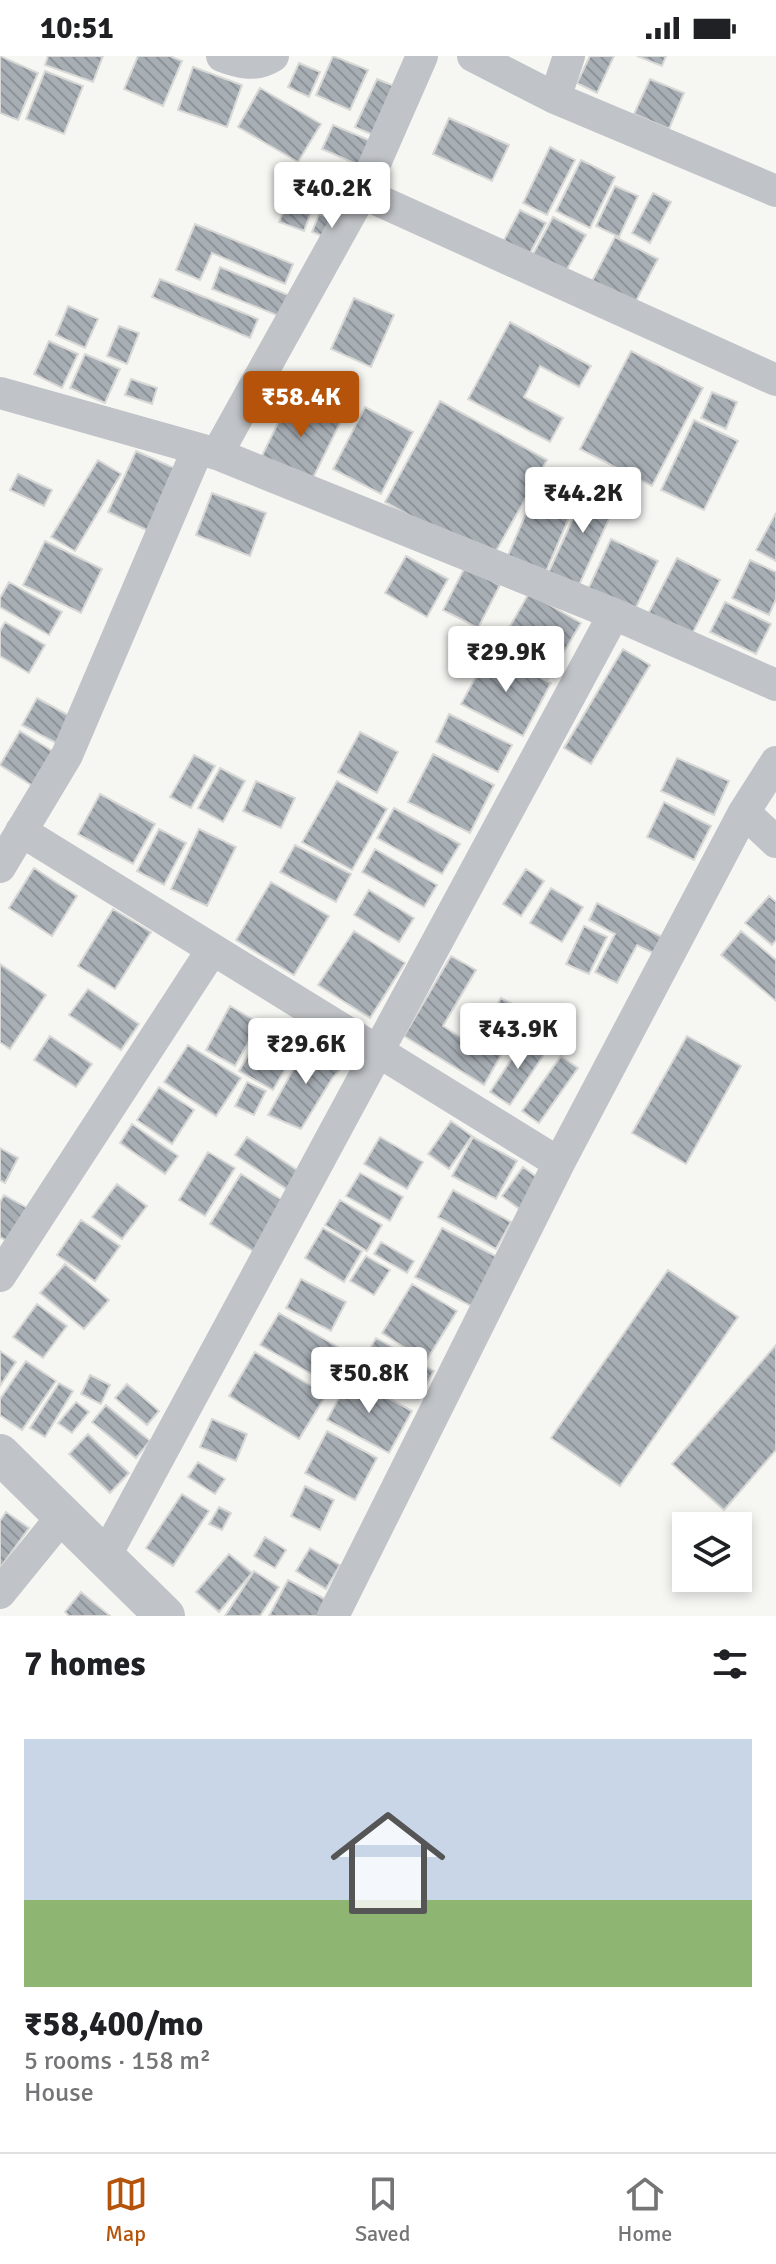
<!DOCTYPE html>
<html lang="en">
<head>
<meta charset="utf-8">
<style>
	:root { --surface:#fff; --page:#f6f6f6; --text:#202124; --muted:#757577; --line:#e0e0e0; --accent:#b45309 }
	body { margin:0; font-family:Signika,sans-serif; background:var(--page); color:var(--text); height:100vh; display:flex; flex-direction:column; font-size:30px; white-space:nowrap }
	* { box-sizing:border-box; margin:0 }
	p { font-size:26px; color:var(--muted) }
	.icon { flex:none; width:44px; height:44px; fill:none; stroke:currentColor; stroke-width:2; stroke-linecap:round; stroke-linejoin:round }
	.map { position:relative; height:1560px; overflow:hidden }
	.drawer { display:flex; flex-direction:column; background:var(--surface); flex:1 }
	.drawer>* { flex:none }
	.buttons { position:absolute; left:672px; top:1456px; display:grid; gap:16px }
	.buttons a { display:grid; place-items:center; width:80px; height:80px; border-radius:0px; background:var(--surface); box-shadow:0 4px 12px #0003; font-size:40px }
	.price { position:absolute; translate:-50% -68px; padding:0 18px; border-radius:8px; background:#fff; color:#222; font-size:26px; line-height:52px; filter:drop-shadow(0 2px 4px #0008) }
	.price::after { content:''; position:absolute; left:50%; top:48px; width:24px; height:18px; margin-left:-12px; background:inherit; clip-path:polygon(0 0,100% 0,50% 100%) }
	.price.on { background:var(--accent); color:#fff }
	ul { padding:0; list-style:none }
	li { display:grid; align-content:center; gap:16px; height:424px; padding:0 24px }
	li+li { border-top:2px solid var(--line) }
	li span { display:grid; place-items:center; height:248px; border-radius:0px; color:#555 }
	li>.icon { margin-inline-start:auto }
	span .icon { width:144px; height:144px; fill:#fffc; stroke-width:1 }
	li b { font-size:34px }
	h2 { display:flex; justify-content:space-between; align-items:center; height:96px; padding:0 24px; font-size:34px }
	.status { display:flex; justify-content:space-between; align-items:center; height:56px; padding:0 40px; background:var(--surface); direction:ltr }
	.status svg { height:22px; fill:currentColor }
	.menu { display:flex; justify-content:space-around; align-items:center; height:112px; border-top:2px solid var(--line); background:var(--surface); font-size:22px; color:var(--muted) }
	.menu a { display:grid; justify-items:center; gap:4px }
	.menu .on { color:var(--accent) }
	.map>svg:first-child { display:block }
</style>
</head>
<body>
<div class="status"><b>10:51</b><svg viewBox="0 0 49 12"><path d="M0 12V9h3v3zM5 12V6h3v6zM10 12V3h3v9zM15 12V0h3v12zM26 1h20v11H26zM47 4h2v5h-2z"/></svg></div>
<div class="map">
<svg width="776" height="1560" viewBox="0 0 776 1560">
	<defs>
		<pattern id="building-back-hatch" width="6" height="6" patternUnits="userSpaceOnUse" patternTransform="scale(2)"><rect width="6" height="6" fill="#a7aeb4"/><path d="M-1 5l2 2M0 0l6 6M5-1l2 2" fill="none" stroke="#8c9298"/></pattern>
	</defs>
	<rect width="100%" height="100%" fill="#f6f6f3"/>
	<path fill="url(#building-back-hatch)" stroke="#d8d8d6" stroke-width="2" d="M0,0L38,17L18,64L0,57Z
		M48,0H103L93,26L45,9Z
		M138,0H170L182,5L163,50L124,33Z
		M333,0L368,14L350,54L316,39Z
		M590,0H614L597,37L577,27Z
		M637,0H666L662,10Z
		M299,7L320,16L309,41L288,31Z
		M193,11L242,29L227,71L178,54Z
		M45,15L83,30L64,78L26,63Z
		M377,23L401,33L380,82L355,71Z
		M650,23L684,37L669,73L634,58Z
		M260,32L321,68L298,106L238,71Z
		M449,62L509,89L492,125L433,98Z
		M333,69L371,85L361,110L322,93Z
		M550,91L575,104L547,159L523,147Z
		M581,104L615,121L590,172L556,155Z
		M615,130L638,140L619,181L596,170Z
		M653,137L671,146L650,187L632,177Z
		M287,146L311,156L304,175L279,166Z
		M520,154L546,167L529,199L503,186Z
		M319,158L352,171L345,189L312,176Z
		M553,161L586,179L565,217L532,200Z
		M195,168L293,208L285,228L212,197L200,224L176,214Z
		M615,181L658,203L635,247L592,225Z
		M220,211L288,239L279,260L212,233Z
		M160,223L258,263L250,282L152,241Z
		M354,242L394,259L371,311L331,293Z
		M68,250L98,263L85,292L56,279Z
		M510,266L591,310L579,331L540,310L524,341L563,362L550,386L468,343Z
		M119,270L139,277L127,308L107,300Z
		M49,285L78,298L62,332L34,318Z
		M631,295L703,332L652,430L580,393Z
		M85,298L120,313L105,347L70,332Z
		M131,323L157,332L152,348L125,339Z
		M293,336L343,361L309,430L259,406Z
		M712,336L737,346L726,373L701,362Z
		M440,345L547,404L491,504L385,446Z
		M365,351L413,376L381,438L333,413Z
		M694,364L738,385L704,454L661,434Z
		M136,395L183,416L155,478L108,456Z
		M98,404L121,418L75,495L51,481Z
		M544,415L582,431L545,518L507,502Z
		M18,418L52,434L44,450L10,434Z
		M591,423L621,436L576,536L546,522Z
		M212,437L266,457L250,500L196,479Z
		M776,457V505L756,494Z
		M611,483L658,505L631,562L585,540Z
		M45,485L102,513L81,557L23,529Z
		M406,500L448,523L427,561L385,537Z
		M677,502L720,524L690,582L647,560Z
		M750,504L776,516V543L769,559L732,542Z
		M465,511L500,529L478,572L443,554Z
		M9,526L62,556L49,579L0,551V542Z
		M529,537L581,567L548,623L497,593Z
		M725,546L771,568L756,598L710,576Z
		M5,566L45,589L29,617L0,600V575Z
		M623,593L650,609L591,708L564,692Z
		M490,595L551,627L523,680L461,648Z
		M37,642L75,663L60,689L22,669Z
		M449,658L512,689L498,716L436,686Z
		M20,675L57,698L36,732L0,709Z
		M360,676L398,696L377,737L338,716Z
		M433,698L494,729L470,777L408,746Z
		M194,699L215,710L191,752L170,741Z
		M677,702L729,725L714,759L661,735Z
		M220,712L245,725L223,766L198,752Z
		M256,725L295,742L281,772L243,755Z
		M337,725L387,753L352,814L302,786Z
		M100,738L155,768L133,808L78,778Z
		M664,746L711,770L694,804L647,781Z
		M394,752L460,788L442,818L377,782Z
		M159,773L186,787L164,829L137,815Z
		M199,773L236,791L207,850L171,833Z
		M295,789L351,818L336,846L280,816Z
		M375,793L437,829L424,851L362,816Z
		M34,812L77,840L52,880L9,852Z
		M526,813L544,825L521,860L503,848Z
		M271,826L329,860L294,919L236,884Z
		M551,832L583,851L562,886L530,867Z
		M369,834L414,862L399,886L354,859Z
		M769,840L776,846V884L772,889L745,867Z
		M597,847L662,881L653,897L637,889L617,927L595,916L615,878L589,864Z
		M113,853L151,876L115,933L78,910Z
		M584,870L607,881L589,918L566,908Z
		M354,875L405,907L370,962L318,929Z
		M741,875L776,904V945L721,899Z
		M451,900L476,914L443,970L473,989L501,942L526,955L484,1029L404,980Z
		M0,908L46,939L10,993L0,986Z
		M88,933L139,968L121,994L69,959Z
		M230,950L259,967L235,1010L206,994Z
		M267,968L300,987L273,1034L239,1015Z
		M50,980L92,1008L76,1031L34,1004Z
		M687,980L741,1010L686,1108L632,1077Z
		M526,981L547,994L510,1049L490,1036Z
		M314,987L348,1006L333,1021L301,1073L268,1059L299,1003Z
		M188,989L241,1022L216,1060L164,1026Z
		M561,1000L578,1012L539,1067L522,1055Z
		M247,1026L266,1035L254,1059L235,1050Z
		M159,1031L194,1054L172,1088L137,1064Z
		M451,1065L472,1080L449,1113L428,1098Z
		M132,1068L178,1100L165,1118L120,1087Z
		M247,1081L300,1116L288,1134L235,1099Z
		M380,1081L423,1106L407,1133L364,1108Z
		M473,1081L517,1105L496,1143L452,1120Z
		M0,1092L18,1102L5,1127L0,1124Z
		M208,1096L235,1112L205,1160L179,1144Z
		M523,1111L546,1128L525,1157L502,1140Z
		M360,1117L403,1141L390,1165L346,1140Z
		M241,1118L293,1151L261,1200L210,1168Z
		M117,1128L147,1150L122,1183L92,1161Z
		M453,1134L511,1166L496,1193L438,1161Z
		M4,1139L29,1153L9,1186L0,1181V1146Z
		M340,1144L382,1169L367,1195L325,1169Z
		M81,1164L120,1190L95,1225L57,1199Z
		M323,1172L362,1195L344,1226L305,1202Z
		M442,1172L501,1203L475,1252L415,1221Z
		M381,1186L414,1205L407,1217L374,1198Z
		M366,1200L390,1214L374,1239L350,1225Z
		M65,1208L109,1244L84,1273L40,1237Z
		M668,1214L738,1261L620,1430L551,1382Z
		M301,1223L346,1246L331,1275L286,1252Z
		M412,1228L457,1255L426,1305L382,1277Z
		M37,1248L67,1270L43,1302L13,1281Z
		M279,1257L338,1291L319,1322L260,1289Z
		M376,1282L434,1315L418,1343L360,1310Z
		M776,1289V1394L724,1454L672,1408Z
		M0,1295L16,1306L0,1330Z
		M255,1296L326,1339L299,1383L229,1340Z
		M26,1305L56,1325L22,1374L0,1359V1343Z
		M90,1319L110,1329L101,1348L81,1338Z
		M350,1321L412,1355L389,1397L327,1364Z
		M59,1327L73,1335L45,1381L30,1372Z
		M127,1328L159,1355L147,1369L115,1342Z
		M76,1346L89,1356L72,1377L58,1367Z
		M106,1349L150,1385L136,1402L92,1366Z
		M212,1363L247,1378L236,1405L200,1391Z
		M327,1375L377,1402L355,1444L305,1417Z
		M88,1378L129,1417L110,1437L69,1398Z
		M198,1406L225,1423L215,1438L188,1421Z
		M305,1430L334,1444L320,1474L291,1460Z
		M182,1438L209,1455L173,1510L146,1492Z
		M219,1451L231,1457L222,1474L209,1468Z
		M6,1456L29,1472L0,1512V1465Z
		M265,1481L286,1494L275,1512L254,1500Z
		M310,1492L340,1509L326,1533L296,1515Z
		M229,1498L252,1517L219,1556L196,1536Z
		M254,1515L279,1531L260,1560H225Z
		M288,1524L331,1546L324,1560H269Z
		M81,1536L110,1560H69L65,1556Z"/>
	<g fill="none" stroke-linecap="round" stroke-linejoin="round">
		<path stroke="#c0c3c7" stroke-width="32" d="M222,0C240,7 256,11 273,0
			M473,0L555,42L776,135
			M555,42L569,0
			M362,137L776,324
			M0,337L217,398L614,558L776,629
			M217,398L362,137L422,0
			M776,706L744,756L776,786
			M21,775L559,1107
			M0,811L67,699L197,395
			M0,1220L212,894
			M105,1501L614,558
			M0,1537L61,1462
			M333,1560L559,1107L744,756"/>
		<path stroke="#c0c3c7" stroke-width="40" d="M0,1398L165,1560"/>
	</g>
</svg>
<div class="buttons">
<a><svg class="icon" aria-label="layers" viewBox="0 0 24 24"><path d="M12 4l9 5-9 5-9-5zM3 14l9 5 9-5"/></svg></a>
</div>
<b class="price" style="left:332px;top:174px">₹40.2K</b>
<b class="price on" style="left:301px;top:383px">₹58.4K</b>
<b class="price" style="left:583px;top:479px">₹44.2K</b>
<b class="price" style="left:506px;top:638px">₹29.9K</b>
<b class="price" style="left:518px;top:1015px">₹43.9K</b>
<b class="price" style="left:306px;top:1030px">₹29.6K</b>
<b class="price" style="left:369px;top:1359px">₹50.8K</b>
</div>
<section class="drawer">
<h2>7 homes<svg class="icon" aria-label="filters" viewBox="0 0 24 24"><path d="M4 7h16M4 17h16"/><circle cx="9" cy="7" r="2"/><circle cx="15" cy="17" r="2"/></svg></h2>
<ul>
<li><span style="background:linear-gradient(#c9d6e8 65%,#8fb573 0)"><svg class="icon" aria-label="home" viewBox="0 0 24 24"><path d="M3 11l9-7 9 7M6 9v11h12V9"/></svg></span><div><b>₹58,400/mo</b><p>5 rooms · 158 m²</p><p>House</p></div></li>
</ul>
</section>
<nav class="menu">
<a class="on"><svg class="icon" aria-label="map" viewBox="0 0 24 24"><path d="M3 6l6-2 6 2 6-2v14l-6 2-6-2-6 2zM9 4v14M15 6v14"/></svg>Map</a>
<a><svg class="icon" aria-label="saved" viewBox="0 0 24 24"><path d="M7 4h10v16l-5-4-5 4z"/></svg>Saved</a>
<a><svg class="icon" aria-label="home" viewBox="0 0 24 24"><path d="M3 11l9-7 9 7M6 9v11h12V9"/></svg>Home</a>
</nav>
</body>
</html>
